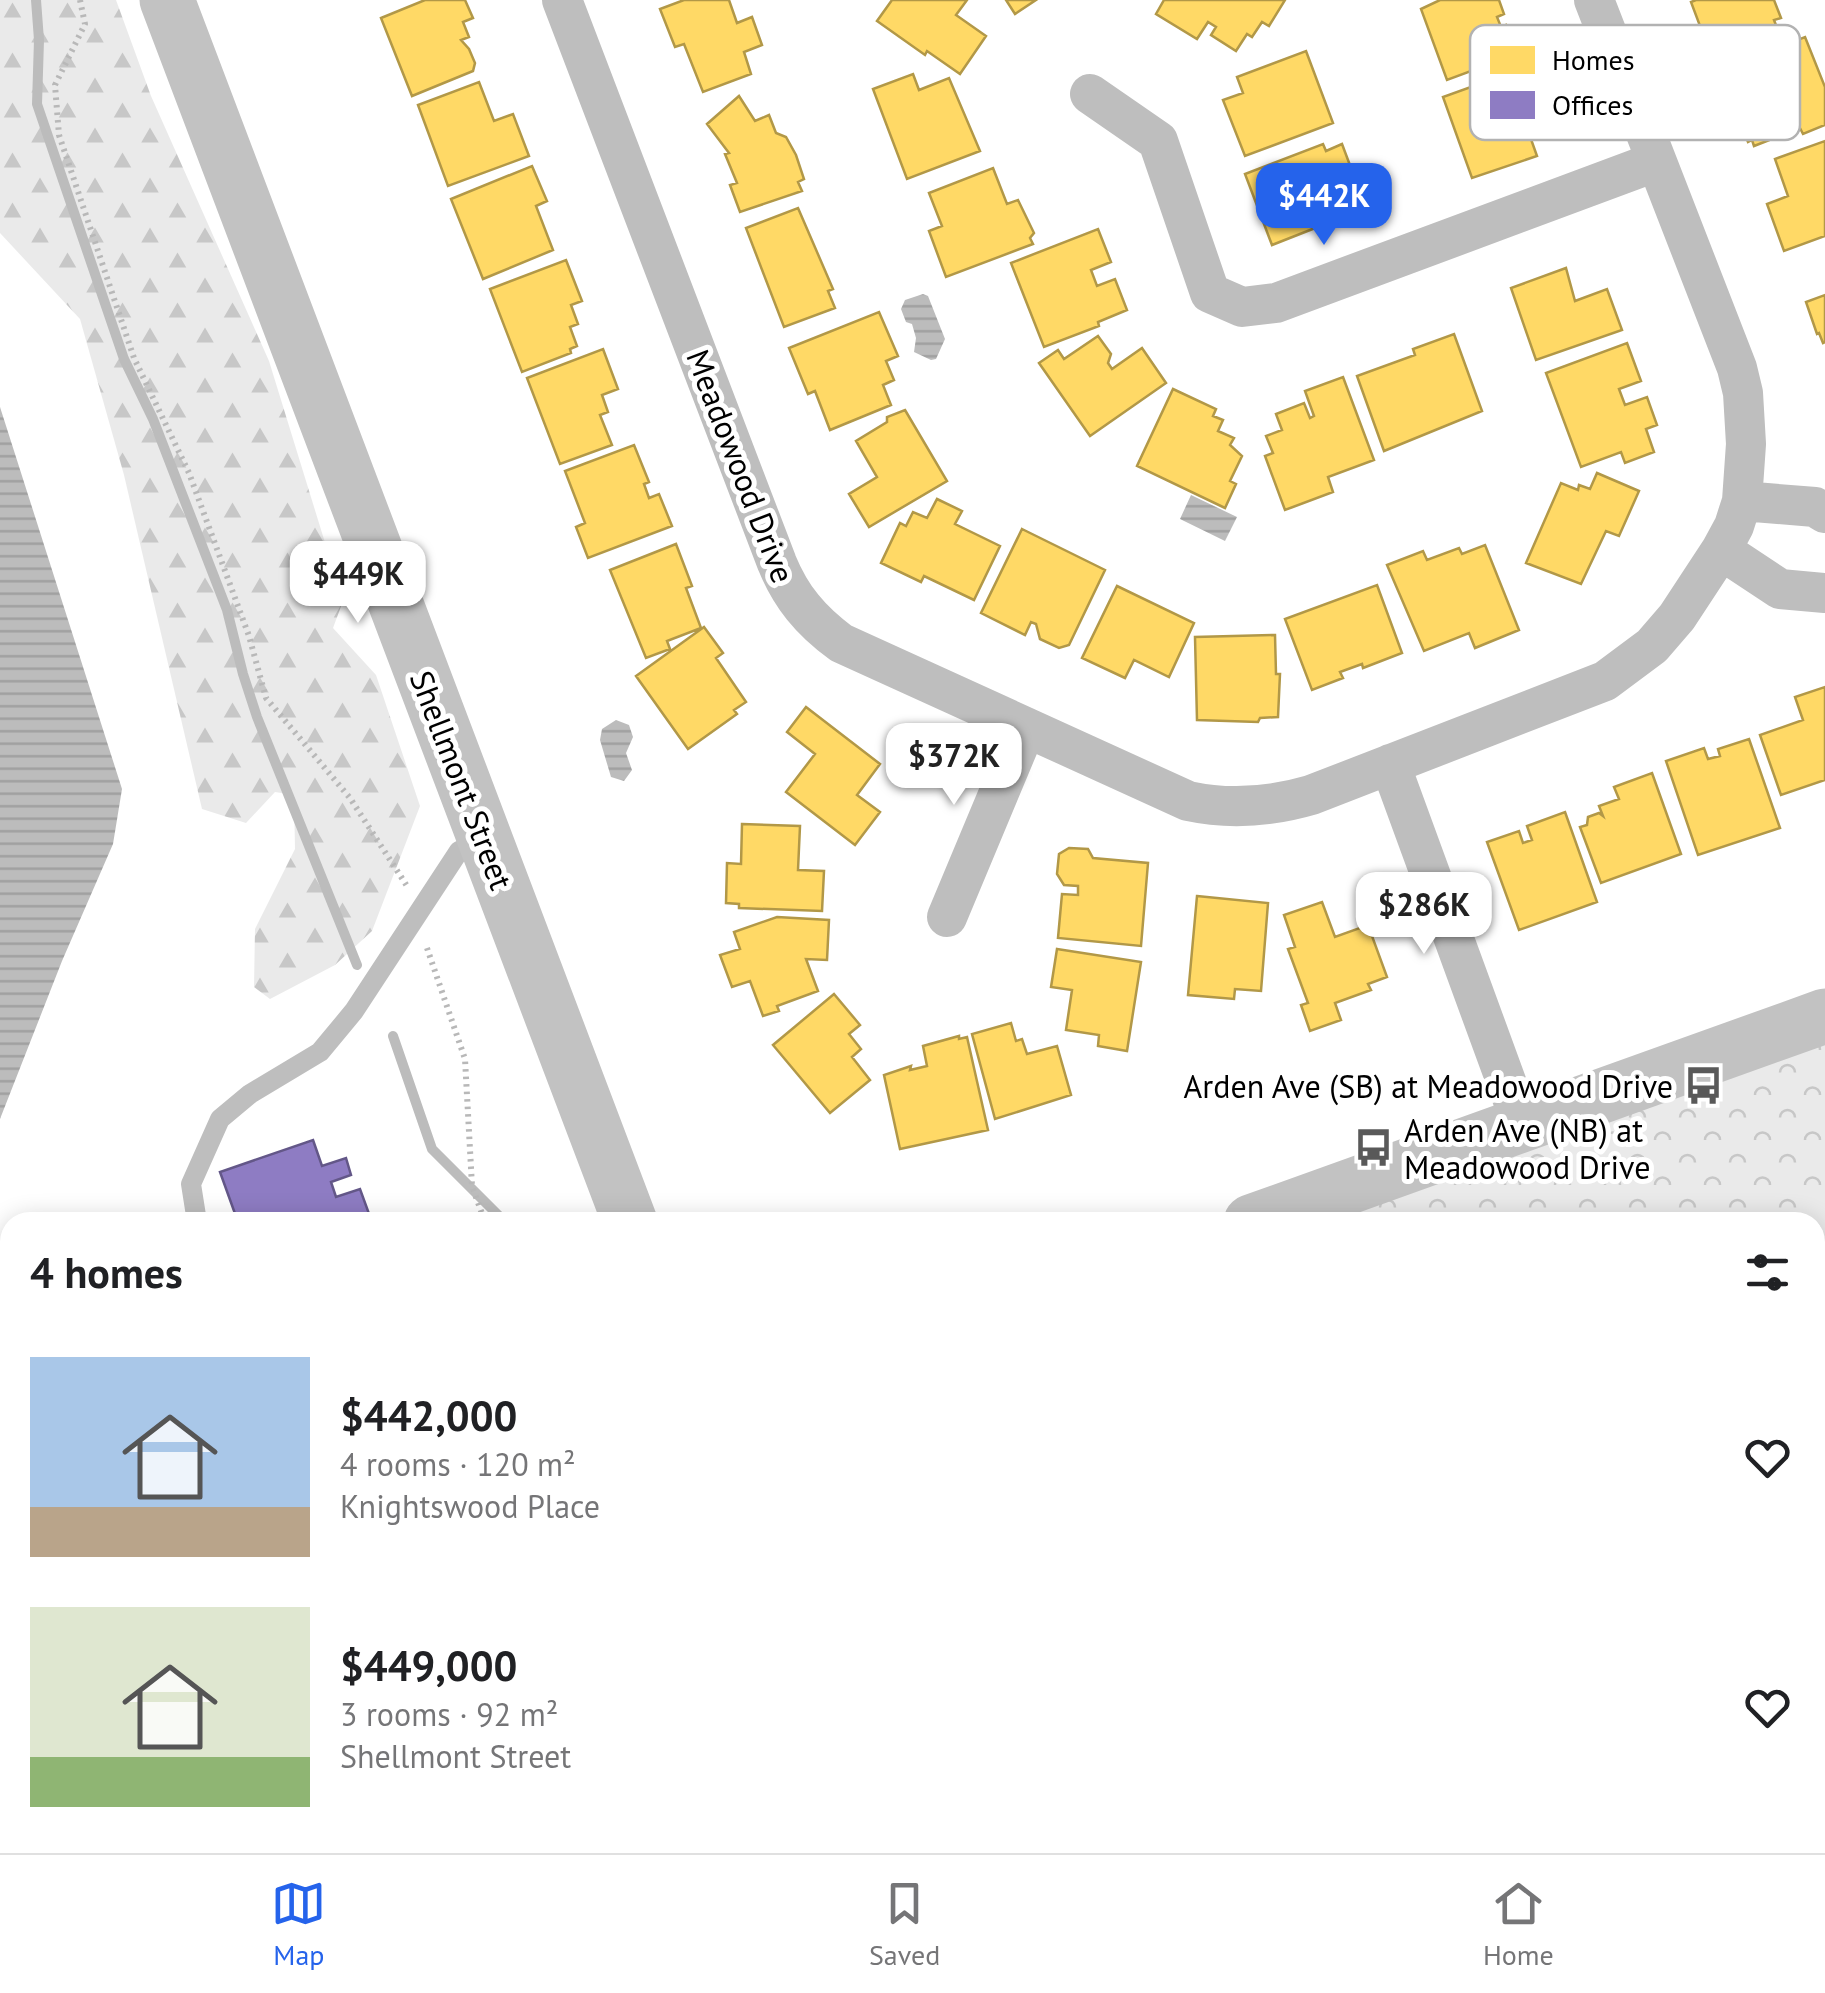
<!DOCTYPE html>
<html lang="en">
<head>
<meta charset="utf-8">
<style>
	:root { --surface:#fff; --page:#f6f6f6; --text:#202124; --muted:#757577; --line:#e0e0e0; --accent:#2563eb }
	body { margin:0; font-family:"PT Sans",sans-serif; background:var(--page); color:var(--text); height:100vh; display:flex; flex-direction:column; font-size:38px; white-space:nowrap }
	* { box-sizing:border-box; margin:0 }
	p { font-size:32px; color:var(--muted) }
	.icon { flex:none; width:55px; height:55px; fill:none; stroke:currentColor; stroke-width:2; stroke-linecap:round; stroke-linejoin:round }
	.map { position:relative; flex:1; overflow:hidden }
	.side { position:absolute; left:0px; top:1212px; width:1825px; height:642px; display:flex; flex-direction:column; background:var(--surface); border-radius:30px 30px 0 0; box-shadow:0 5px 25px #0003 }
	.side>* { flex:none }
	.price { position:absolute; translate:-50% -85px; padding:0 22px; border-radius:20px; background:#fff; color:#222; font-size:32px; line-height:65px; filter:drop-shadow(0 2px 5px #0008) }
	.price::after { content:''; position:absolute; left:50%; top:60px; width:30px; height:22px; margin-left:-15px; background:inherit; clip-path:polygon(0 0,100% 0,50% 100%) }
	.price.selected { background:var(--accent); color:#fff }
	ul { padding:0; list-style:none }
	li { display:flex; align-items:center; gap:30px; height:250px; padding:0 30px }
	li span { display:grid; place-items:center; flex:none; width:280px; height:200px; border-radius:0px; color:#555 }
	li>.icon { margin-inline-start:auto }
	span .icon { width:120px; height:120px; fill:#fffc; stroke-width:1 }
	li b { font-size:42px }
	h2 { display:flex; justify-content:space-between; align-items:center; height:120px; padding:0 30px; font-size:42px }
	.menu { display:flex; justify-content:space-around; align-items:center; height:140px; border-top:2px solid var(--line); background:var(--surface); font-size:28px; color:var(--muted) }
	.menu a { display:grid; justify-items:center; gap:5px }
	.menu .selected { color:var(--accent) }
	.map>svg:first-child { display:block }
</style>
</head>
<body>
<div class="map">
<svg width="1825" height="1853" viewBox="0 0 1825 1853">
	<defs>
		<pattern id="forest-firs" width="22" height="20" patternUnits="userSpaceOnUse" patternTransform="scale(2.5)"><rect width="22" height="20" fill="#eaeaea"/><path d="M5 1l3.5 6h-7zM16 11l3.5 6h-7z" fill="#c7c7c7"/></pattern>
		<pattern id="park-crowns" width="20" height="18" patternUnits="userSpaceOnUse" patternTransform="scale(2.5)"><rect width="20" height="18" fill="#eaeaea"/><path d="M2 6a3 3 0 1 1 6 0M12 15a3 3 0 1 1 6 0" fill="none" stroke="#c7c7c7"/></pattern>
		<pattern id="water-rules" width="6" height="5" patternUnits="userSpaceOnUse" patternTransform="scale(2.5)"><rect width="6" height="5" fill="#bcbcbc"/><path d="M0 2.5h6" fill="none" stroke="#a0a0a0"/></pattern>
	</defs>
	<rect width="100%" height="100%" fill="#fff"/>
	<path fill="url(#forest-firs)" d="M0,0H116L151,96L269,361L343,601L333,628L376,675L420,806L372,931L335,965L270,999L254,987L255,929L295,849L294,795L275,792L246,823L202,809L124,475L80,319L0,233Z"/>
	<path fill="url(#park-crowns)" d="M1825,1035V1853H0V1774L10,1767V1845H1815V1222H1314Z"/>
	<path fill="url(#water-rules)" d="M923,294L928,296L945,339L936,359L931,360L914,352L916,338L912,324L906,322L901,309L905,300Z
		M0,407L122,789L113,844L62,961L0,1119Z
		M1191,495L1237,517L1225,541L1180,519Z
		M616,720L629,725L633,737L626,753L632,770L624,781L611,777L600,740L602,729Z"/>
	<path fill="#ffd966" stroke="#b29847" stroke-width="2.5" d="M425,0H465L473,18L463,22L469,37L461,40L469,49L475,63L473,71L412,96L381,18Z
		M684,0H729L737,23L752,17L762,45L744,52L751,74L703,92L684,44L675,47L660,9Z
		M892,0H967L956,15L986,36L960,74L927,51L925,55L877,21Z
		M1006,0H1036L1015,14Z
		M1164,0H1285L1269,26L1262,22L1252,37L1247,34L1236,51L1211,35L1216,27L1208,22L1197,39L1156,14Z
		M1440,0H1499L1504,14L1497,17L1501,27L1506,25L1517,54L1447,80L1421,9Z
		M1696,0H1774L1781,18L1774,20L1779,33L1712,58L1691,2Z
		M1805,37L1825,87V125L1803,134L1800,128L1754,146L1752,140L1748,142L1739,120L1747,113L1743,102L1732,106L1718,71Z
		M1306,51L1333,123L1245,156L1223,100L1243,93L1237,77Z
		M1523,72L1536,106L1521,111L1537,156L1472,178L1443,97L1493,79L1501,94L1510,91L1506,78Z
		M913,74L919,90L949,78L980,151L907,179L873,89Z
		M479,82L494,121L513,114L529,156L448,186L418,105Z
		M739,96L755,121L769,115L776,133L786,137L796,155L804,179L798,182L802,191L740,212L730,185L737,183L725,154L729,153L707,124Z
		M1825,141V236L1784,251L1767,204L1788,196L1775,159Z
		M1323,144L1326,151L1342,144L1366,208L1272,245L1245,174Z
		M532,166L547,201L536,206L553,250L483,279L451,199Z
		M993,168L1007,204L1018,200L1034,233L1030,238L1033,244L946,277L929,231L942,226L929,193Z
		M798,208L833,289L828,291L835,308L784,327L746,228Z
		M1098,229L1111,262L1091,270L1097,286L1115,279L1127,310L1098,322L1099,326L1044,347L1011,263Z
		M566,260L582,301L571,305L578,324L570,327L577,346L570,349L571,353L522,372L490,289Z
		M1566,268L1575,301L1607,289L1622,330L1536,360L1511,288Z
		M1825,295V342L1823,343L1819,333L1817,334L1806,302Z
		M879,312L898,356L886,361L894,380L883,385L891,405L830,430L815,391L808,394L789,348Z
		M1454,334L1482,411L1384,451L1357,376L1415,355L1413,349Z
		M1098,336L1111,354L1108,363L1112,369L1142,348L1166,383L1090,436L1039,363L1058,350L1064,359Z
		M1627,343L1641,381L1619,389L1625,405L1647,397L1657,425L1646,429L1654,452L1625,463L1621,452L1581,467L1546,373Z
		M603,349L618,389L602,395L608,412L600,415L612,445L560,464L527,378Z
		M1343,377L1374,460L1328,477L1333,492L1285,510L1265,456L1273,453L1266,436L1282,430L1276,414L1304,403L1310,418L1314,416L1305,391Z
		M1173,389L1216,409L1213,416L1223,420L1218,431L1234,438L1230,445L1242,456L1230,481L1236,484L1225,508L1137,466Z
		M905,410L947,481L869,527L849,494L877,477L856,441L887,422V417Z
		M634,445L649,482L644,484L649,498L659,494L672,526L588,558L576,527L585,523L565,471Z
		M1597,473L1639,491L1619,536L1606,531L1581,584L1526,563L1561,483L1578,490L1579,485L1590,489Z
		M937,499L962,511L955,524L1000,546L974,600L924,576L921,582L881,563L900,523L906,526L913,512L927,518Z
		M1022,529L1105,570L1069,645L1059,648L1040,639L1036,624L1031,622L1025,635L981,613Z
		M676,544L692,586L686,588L701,628L667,641L670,649L646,658L610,570Z
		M1485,545L1519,630L1475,648L1469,633L1424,651L1387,565L1423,551L1427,560L1459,548L1462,554Z
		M1377,585L1402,653L1363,668L1362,664L1340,672L1343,678L1312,690L1285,619Z
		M1117,586L1194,623L1169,677L1134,660L1125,678L1082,658Z
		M704,627L723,653L716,658L746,702L734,710L737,714L688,749L636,676Z
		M1275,635L1276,674H1280L1278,717L1260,718L1258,722L1197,720L1195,637Z
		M1825,687V780L1781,795L1760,735L1803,720L1795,697Z
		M806,707L880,764L857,795L880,812L855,845L786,792L815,754L787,732Z
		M1749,739L1780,828L1698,855L1666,761L1704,748L1708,759L1720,756L1718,749Z
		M1652,773L1681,854L1601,883L1580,827L1587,825L1588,817L1599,813L1603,816L1599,806L1619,799L1614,787Z
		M1565,812L1597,902L1519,930L1487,842L1519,831L1523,843L1532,840L1527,826Z
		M742,824L800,826L798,870L824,871L822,911L739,908V904L726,903L727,863L741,864Z
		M1069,848L1088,849L1093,858L1148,863L1141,946L1058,938L1062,894L1078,895V886L1064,885L1057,874L1059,854Z
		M1197,896L1268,903L1261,991L1235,989L1234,999L1188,995Z
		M1322,902L1335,937L1368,925L1387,977L1368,984L1371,990L1335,1003L1341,1020L1310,1031L1301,1005L1308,1003L1288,949L1295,947L1284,915Z
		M777,917L829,920L827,960L806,959L818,991L777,1006L779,1011L763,1016L750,981L732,987L720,955L740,949L734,932Z
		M1057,949L1141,962L1127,1051L1098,1046L1099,1035L1066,1030L1072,990L1051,987Z
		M834,994L860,1025L849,1034L861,1049L852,1057L870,1080L830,1113L773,1045Z
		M1011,1023L1016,1041L1022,1039L1027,1054L1057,1046L1071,1095L995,1119L972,1034Z
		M959,1036V1039L967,1037L988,1130L900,1149L884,1075L911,1066L910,1070L927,1066L923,1046Z"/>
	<path fill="#8e7cc3" stroke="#635788" stroke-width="2.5" d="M313,1140L322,1166L346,1158L351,1175L331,1182L336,1197L360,1189L372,1222H238L220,1172Z"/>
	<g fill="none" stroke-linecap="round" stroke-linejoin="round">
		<path stroke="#bcbcbc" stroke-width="10" d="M36,0L39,40L37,104L124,359L153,419L227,610L243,674L257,717L357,965
			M393,1036L432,1149L505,1222
			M1815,1584L1825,1589"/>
		<path stroke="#b8b8b8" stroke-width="6" stroke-dasharray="2.5 5" stroke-linecap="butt" d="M80,0L85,24L55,85L59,135L134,358L189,473L249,636L266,698L350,798L407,886
			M427,948L465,1059L472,1186L485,1222
			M16,1853L33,1845"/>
		<path stroke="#bebebe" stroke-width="20" d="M197,1222L191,1184L220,1119L250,1094L320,1052L354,1011L459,851L484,839
			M0,1482L10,1477
			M0,1547H10
			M1825,1609L1821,1652L1825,1676
			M1815,1807L1825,1792
			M718,1853L742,1845
			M1324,1853L1327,1845
			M1774,1853L1783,1845"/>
		<path stroke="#bebebe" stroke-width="40" d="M562,0L777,563C791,597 810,620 841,643L1188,801C1230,810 1270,807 1311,795L1605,681L1652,646L1677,617L1721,550L1734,526L1742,501L1746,444L1743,393L1737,368L1594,0
			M1090,94L1158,141L1210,293L1242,307L1276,303L1655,162
			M1742,501L1815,507L1825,513
			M1721,550L1780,589L1825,593
			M1390,764L1522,1125
			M947,917L1026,728"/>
		<path stroke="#c2c2c2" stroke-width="55" d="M167,0L630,1222
			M1251,1222L1825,1016
			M0,1750L10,1743"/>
	</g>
	<defs>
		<symbol id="bus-bare" viewBox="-9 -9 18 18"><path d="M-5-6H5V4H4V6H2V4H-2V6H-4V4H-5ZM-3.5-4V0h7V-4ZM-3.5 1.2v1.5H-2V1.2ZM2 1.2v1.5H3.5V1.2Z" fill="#595959" stroke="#fff" stroke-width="2.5" paint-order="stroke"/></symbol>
	</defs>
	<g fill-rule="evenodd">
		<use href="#bus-bare" x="1676" y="1058" width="55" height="55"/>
		<use href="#bus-bare" x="1346" y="1120" width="55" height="55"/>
	</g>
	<g text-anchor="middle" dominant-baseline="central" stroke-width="10" stroke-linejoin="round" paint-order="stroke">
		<g font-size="32" fill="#000" stroke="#fff">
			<text transform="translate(741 466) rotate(69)">Meadowood Drive</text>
			<text transform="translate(462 780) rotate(69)">Shellmont Street</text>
		</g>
		<g font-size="32" fill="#000" stroke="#fff" text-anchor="end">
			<text x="1673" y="1086">Arden Ave (SB) at Meadowood Drive</text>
			<text x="1404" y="1130" text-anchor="start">Arden Ave (NB) at<tspan x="1404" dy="37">Meadowood Drive</tspan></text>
		</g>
	</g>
	<rect x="1470" y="25" width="330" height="115" rx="15" fill="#fff" stroke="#b2b2b2" stroke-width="2.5"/>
	<rect x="1490" y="46" width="45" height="28" fill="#ffd966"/>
	<rect x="1490" y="91" width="45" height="28" fill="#8e7cc3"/>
	<g font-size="28" fill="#000">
		<text x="1552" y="70">Homes</text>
		<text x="1552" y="115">Offices</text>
	</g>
</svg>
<b class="price selected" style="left:1324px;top:248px">$442K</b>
<b class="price" style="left:358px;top:626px">$449K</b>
<b class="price" style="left:954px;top:808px">$372K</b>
<b class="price" style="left:1424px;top:957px">$286K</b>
<section class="side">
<h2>4 homes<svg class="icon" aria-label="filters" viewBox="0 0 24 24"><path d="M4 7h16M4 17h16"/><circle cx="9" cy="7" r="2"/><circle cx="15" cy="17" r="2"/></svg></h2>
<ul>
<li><span style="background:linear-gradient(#a9c7e8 75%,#b9a48a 0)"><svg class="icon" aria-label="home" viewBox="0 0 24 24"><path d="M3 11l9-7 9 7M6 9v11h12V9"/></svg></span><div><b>$442,000</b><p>4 rooms · 120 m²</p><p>Knightswood Place</p></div><svg class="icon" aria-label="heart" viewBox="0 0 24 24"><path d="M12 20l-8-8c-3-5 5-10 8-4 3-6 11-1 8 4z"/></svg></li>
<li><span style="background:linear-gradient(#dfe7d0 75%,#8fb573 0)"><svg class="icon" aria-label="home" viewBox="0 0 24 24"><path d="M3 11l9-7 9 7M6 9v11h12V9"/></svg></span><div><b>$449,000</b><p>3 rooms · 92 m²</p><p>Shellmont Street</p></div><svg class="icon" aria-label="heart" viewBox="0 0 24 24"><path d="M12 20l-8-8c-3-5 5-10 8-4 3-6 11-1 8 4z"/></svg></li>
</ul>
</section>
</div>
<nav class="menu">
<a class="selected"><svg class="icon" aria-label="map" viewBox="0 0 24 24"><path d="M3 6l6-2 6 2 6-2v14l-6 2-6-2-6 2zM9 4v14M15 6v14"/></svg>Map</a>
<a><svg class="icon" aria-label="saved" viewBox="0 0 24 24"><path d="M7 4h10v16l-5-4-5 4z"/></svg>Saved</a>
<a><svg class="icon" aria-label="home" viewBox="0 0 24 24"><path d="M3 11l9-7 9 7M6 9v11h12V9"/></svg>Home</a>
</nav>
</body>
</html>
